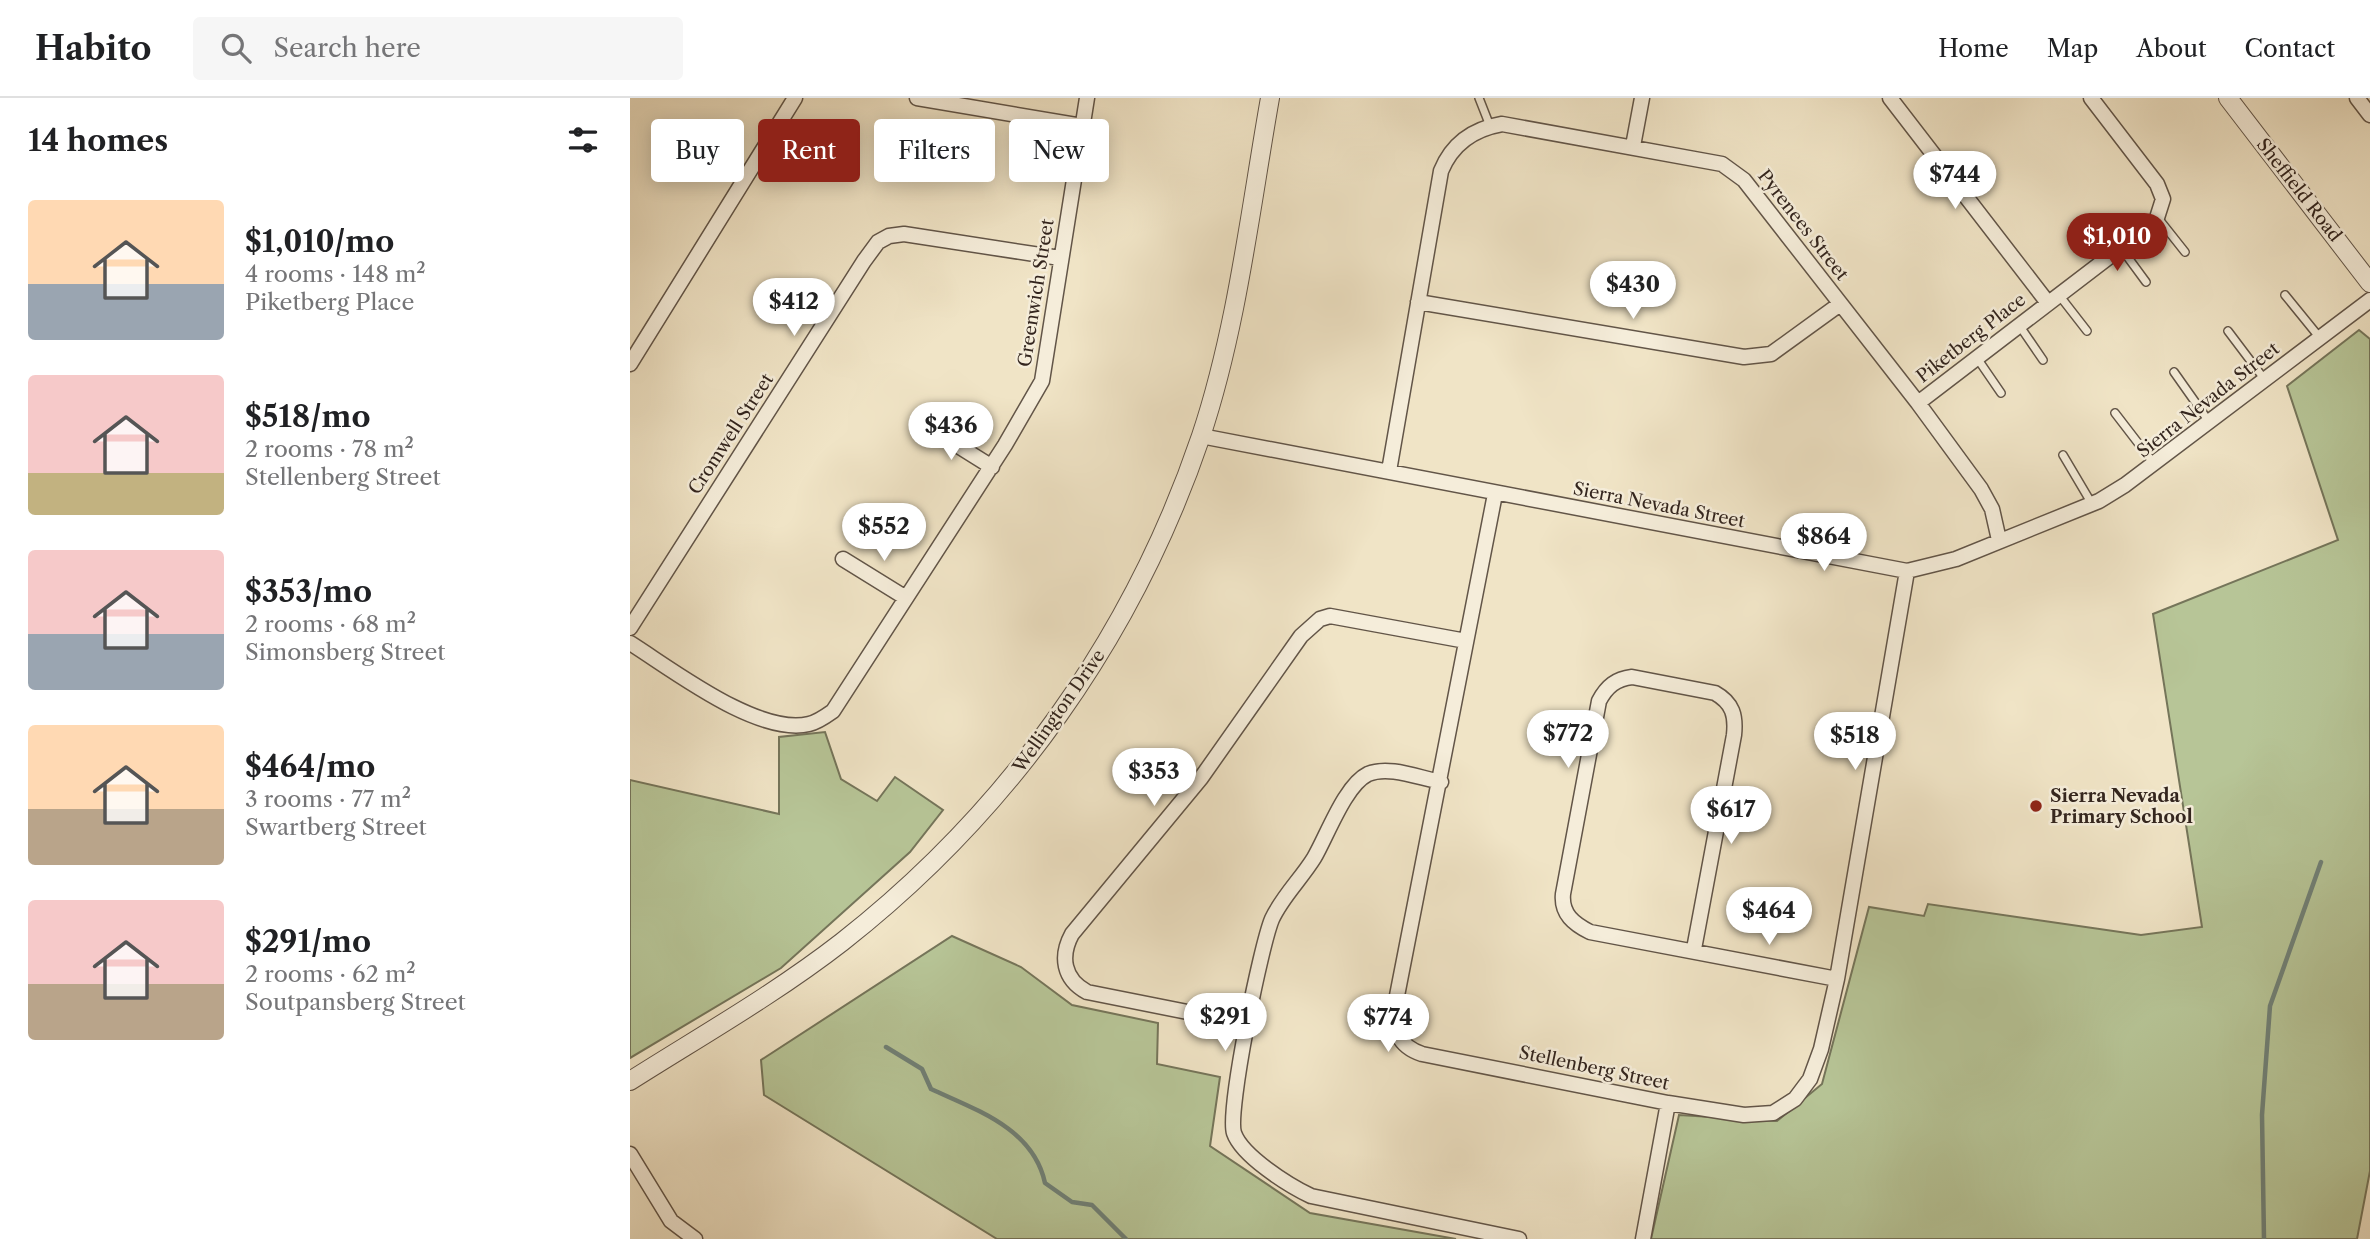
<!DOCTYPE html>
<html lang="en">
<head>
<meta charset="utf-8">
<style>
	:root { --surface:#fff; --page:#f6f6f6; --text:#202124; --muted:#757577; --line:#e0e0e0; --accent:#8f2418 }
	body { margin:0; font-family:"Libre Caslon Text",serif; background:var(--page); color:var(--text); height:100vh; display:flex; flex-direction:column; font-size:26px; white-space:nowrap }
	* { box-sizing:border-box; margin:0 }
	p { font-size:23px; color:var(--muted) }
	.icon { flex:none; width:38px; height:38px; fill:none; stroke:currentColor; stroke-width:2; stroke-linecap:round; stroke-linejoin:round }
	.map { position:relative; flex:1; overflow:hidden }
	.details { display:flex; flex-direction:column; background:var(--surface); width:630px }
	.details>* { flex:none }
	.banner { position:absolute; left:21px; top:21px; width:665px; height:63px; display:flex; gap:14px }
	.price { position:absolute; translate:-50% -60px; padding:0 16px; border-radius:24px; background:#fff; color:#222; font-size:23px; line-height:46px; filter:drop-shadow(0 2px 4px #0008) }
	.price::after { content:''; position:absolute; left:50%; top:42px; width:21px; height:16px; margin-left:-10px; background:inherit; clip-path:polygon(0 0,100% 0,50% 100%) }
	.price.active { background:var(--accent); color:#fff }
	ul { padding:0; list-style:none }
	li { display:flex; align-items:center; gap:21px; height:175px; padding:0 28px }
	li span { display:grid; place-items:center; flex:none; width:196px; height:140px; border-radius:7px; color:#555 }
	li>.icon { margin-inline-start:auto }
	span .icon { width:84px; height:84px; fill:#fffc; stroke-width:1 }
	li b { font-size:30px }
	h2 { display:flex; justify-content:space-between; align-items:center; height:84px; padding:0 28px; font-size:30px }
	.pill { padding:0 24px; border-radius:7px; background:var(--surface); box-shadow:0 4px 18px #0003; font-size:24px; line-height:63px }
	.pill.active { background:var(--accent); color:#fff }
	header { display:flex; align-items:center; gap:42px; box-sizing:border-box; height:98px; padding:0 35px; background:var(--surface); border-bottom:2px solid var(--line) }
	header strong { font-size:33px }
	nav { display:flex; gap:38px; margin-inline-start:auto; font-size:24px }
	.search { width:490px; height:63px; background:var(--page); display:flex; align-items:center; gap:18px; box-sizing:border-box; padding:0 24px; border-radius:7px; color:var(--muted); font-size:26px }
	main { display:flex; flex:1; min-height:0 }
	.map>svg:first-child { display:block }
</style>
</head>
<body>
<header>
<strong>Habito</strong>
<div class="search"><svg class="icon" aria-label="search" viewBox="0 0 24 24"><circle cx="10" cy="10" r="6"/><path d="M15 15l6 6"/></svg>Search here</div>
<nav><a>Home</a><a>Map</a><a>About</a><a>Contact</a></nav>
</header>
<main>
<section class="details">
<h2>14 homes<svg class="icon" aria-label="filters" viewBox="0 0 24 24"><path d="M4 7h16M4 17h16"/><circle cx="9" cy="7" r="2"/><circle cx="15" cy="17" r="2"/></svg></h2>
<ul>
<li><span style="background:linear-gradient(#ffd9b3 60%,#9aa5b1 0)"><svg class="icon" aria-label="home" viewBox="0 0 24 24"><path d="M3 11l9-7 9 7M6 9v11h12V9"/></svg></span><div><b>$1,010/mo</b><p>4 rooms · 148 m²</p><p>Piketberg Place</p></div></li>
<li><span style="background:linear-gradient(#f6c9c9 70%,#c2b280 0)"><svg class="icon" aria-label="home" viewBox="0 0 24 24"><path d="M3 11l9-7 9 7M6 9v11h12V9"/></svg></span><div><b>$518/mo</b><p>2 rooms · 78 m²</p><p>Stellenberg Street</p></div></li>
<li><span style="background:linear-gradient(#f6c9c9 60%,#9aa5b1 0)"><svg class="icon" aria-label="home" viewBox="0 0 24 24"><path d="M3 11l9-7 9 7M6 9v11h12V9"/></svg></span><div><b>$353/mo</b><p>2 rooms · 68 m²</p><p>Simonsberg Street</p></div></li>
<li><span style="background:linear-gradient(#ffd9b3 60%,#b9a48a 0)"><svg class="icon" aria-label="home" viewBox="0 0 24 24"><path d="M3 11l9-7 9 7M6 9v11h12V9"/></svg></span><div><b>$464/mo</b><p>3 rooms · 77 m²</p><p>Swartberg Street</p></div></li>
<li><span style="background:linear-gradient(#f6c9c9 60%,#b9a48a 0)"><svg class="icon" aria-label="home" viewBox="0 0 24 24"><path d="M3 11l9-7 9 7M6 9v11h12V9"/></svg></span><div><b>$291/mo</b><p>2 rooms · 62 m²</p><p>Soutpansberg Street</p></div></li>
</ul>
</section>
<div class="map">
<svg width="1740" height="1141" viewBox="0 0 1740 1141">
	<rect width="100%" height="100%" fill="#f0e4c6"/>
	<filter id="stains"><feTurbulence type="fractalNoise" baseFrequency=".00286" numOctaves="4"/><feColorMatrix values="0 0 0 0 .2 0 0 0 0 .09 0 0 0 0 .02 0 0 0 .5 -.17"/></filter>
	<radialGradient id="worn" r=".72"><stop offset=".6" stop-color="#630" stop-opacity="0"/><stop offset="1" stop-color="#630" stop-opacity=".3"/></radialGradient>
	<path fill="#b7c597" stroke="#75755a" stroke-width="2" d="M1729,232L1740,241V1073L1727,1141H1021L1049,1017L1147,1023L1192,986L1239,809L1294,818L1298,806L1511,837L1572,829L1523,516L1708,442L1657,288Z
		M195,634L211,681L247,703L265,679L313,712L280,754L151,870L0,960V682L149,716V639Z
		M322,838L391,869L442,907L528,925L527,966L590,979L580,1048L680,1115L826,1141H367L134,997L131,962Z"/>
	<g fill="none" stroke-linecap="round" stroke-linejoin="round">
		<path stroke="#718177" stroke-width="4.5" d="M256,949L292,971L301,991C346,1012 403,1030 415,1085L442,1104L462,1107L496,1141
			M1634,1141L1632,1017L1640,908L1691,764"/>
		<defs>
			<path id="service" d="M849,0L860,28
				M1528,120L1555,154
				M1491,150L1516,184
				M1429,197L1457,233
				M1655,197L1690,240
				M1389,227L1413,262
				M1598,233L1635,282
				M1347,260L1371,295
				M1544,274L1580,325
				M1485,315L1525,367
				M1433,357L1462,406"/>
			<path id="minor" d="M287,0L452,28
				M1260,0L1418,205
				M1727,0L1740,17
				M1003,48L1012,0
				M788,204L1114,259L1141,256L1210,206
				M0,266L165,0
				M1288,305L1526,123L1533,101L1527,86L1461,0
				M298,329L362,369
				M571,338L1277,473L1326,461L1469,403L1495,387L1740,202
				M759,373L811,73C822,46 843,31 872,26L1092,66L1114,82L1288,305L1351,391L1362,411L1369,442
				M865,396L765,908C763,932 768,948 792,956L1038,1005L1114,1017L1143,1015L1165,1001L1180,981L1191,951L1207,881L1277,473
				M213,461L276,500
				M0,530L234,163L248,144L259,138L274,136L430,160
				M0,545C43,572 128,638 179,626C188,624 196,618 203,613L375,347L412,283L457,0
				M811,684C789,680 759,667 738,676C715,687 697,738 684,760C671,781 652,799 642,821C631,847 597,1013 604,1035C612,1058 658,1087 681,1098L889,1141
				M1064,851L1104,637C1106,618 1103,605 1085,595L1002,579C986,581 977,588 969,603L933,796C931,816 944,826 960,834L1207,881
				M618,926L457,894C433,881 430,858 442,836L571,680L671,538L690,521L700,518L836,543
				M0,1056L41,1123L65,1141
				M1013,1141L1038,1005"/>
			<path id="tertiary" d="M1598,0L1740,185
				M0,983C71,938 145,896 212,844C378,714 503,539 571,338C607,230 620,113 640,0"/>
		</defs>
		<use href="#service" stroke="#625548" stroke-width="10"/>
		<use href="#minor" stroke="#625548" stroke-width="17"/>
		<use href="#tertiary" stroke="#625548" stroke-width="20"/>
		<use href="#service" stroke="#f5edda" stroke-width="7"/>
		<use href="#minor" stroke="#f5edda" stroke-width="14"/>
		<use href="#tertiary" stroke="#f5edda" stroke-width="18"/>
	</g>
	<circle fill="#8f2418" stroke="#f5edda" stroke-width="2.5" cx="1406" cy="708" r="7"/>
	<g text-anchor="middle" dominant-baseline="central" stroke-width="5" stroke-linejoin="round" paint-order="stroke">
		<g font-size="18" fill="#33251e" stroke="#f5edda">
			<text transform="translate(1669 92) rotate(52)">Sheffield Road</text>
			<text transform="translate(1173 127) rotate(52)">Pyrenees Street</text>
			<text transform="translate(406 195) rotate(-81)">Greenwich Street</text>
			<text transform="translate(1341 240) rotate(-38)">Piketberg Place</text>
			<text transform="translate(1578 302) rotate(-38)">Sierra Nevada Street</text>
			<text transform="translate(101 336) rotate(-57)">Cromwell Street</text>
			<text transform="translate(1029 407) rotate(11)">Sierra Nevada Street</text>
			<text transform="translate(429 613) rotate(-55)">Wellington Drive</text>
			<text transform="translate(964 970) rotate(12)">Stellenberg Street</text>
		</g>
		<g font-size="18" font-weight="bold" fill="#33251e" stroke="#f5edda" text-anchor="start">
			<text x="1420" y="698">Sierra Nevada<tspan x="1420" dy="21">Primary School</tspan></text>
		</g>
	</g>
	<rect width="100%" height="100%" filter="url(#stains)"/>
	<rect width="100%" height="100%" fill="url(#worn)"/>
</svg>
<b class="price" style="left:1325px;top:113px">$744</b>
<b class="price active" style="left:1487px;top:175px">$1,010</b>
<b class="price" style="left:1003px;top:223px">$430</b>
<b class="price" style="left:164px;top:240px">$412</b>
<b class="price" style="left:321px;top:364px">$436</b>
<b class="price" style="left:254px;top:465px">$552</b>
<b class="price" style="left:1194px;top:475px">$864</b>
<b class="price" style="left:938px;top:672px">$772</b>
<b class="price" style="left:1225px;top:674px">$518</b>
<b class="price" style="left:524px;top:710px">$353</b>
<b class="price" style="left:1101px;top:748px">$617</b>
<b class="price" style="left:1139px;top:849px">$464</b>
<b class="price" style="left:595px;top:955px">$291</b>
<b class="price" style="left:758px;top:956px">$774</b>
<div class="banner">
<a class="pill">Buy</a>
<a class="pill active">Rent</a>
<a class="pill">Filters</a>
<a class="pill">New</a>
</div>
</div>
</main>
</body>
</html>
